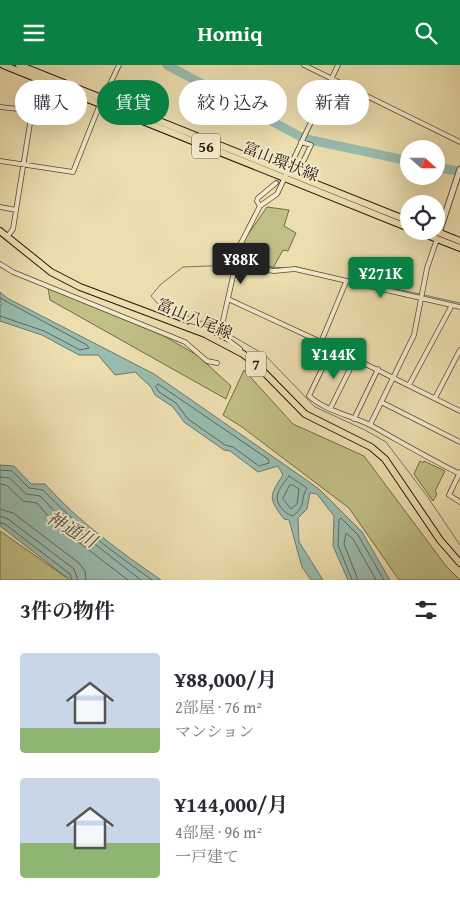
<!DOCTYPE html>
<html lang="ja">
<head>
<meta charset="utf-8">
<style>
	:root { --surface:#fff; --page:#f2f2f3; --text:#2b2b33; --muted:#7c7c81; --accent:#0b8043 }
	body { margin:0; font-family:"Gentium Book Plus","Noto Serif JP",serif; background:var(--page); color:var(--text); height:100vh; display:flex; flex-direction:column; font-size:19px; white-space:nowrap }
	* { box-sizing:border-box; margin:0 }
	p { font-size:16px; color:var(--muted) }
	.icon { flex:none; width:28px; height:28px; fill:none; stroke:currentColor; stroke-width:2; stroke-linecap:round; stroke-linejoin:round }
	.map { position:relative; height:515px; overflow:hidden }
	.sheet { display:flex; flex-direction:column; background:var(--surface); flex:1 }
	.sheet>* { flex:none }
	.hud { position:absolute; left:15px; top:15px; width:430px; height:45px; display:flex; gap:10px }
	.needle { width:32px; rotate:111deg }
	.controls { position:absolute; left:400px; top:75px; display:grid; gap:10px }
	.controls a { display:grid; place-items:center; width:45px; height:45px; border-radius:50%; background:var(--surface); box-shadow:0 5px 20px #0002; font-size:25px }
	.price { position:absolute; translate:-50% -42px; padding:0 11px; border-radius:5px; background:var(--accent); color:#fff; font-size:16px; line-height:32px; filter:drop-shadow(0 1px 2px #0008) }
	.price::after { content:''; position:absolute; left:50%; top:30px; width:15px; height:11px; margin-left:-8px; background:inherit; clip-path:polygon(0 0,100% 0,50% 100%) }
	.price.current { background:#222; color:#fff }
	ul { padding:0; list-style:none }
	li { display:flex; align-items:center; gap:15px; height:125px; padding:0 20px }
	li span { display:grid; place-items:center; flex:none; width:140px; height:100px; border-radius:5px; color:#555 }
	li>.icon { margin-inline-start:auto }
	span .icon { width:60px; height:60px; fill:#fffc; stroke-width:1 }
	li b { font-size:21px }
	h2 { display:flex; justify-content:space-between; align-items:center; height:60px; padding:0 20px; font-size:21px }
	.tag { padding:0 18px; border-radius:22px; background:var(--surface); box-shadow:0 5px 20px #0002; font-size:18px; line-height:45px }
	.tag.current { background:var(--accent); color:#fff }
	header { display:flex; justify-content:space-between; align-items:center; height:65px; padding:0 20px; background:var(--accent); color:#fff; font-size:22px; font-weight:600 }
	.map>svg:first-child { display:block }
</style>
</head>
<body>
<header><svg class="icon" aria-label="menu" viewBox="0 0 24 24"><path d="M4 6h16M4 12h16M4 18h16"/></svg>Homiq<svg class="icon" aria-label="search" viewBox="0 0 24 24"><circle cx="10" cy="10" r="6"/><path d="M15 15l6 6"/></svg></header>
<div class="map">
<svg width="460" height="515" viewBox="0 0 460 515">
	<rect width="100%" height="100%" fill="#ecdeaf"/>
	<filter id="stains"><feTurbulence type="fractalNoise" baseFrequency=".004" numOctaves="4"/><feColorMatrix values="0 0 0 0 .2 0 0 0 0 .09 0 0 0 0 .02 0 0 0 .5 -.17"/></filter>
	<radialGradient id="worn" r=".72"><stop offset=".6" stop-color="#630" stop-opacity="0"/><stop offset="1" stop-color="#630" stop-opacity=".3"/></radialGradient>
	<path fill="#c0bf85" stroke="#746a48" d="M267,142L289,145L284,161L296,168L288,186L283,185L273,203L239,200L242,178Z
		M48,223L162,270L197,290L231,321L226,334L50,235Z
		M244,305L293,359L364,391L446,501L460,515H399L349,443L242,362L223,350Z
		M420,396L423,398L424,396L445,406L435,426L437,429L433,436L414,409Z
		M0,466L70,515H0Z"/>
	<path fill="#99bcaf" stroke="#6c796e" d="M0,227L7,233L154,309L305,414L320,425L362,467L390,515H348L333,481L334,451L317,429L310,428L307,444L298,453L299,477L323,515H311L302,502L289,455L284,454C268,433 269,431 283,410L278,401L258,407L230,386L224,385L184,357L173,342L155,330L151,322L135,307L115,310L98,290H79L42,270L0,256V240H2L0,236Z
		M0,400L14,401L31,419H45C79,457 119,486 161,515H70L0,461Z"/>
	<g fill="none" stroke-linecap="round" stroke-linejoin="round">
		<path stroke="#61685e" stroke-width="1" d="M0,233L87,280L89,283L80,285L44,266L0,251
			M158,319L268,394L269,398L259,401L233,382L225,380L188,354L176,338L159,327L156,322Z
			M0,405L12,406L29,423L43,425C76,460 113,487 152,515
			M289,411L307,423C299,436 308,438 293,451C286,449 284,446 280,441C272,430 283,420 289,411Z
			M0,412L10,413L26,429L40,431L61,453L141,515
			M0,419L6,420L23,436L37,438L55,459L128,515
			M290,420H293L299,424L297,439L291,444L283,434Z
			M0,444L13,448L79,498L85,506L86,515
			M0,451L8,454L74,504L78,515
			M0,458L5,459L70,509L72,515
			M352,515L338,480L339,455L341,453L358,470L384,515
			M358,515L344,479L346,468L353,474L376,515"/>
		<path stroke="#6c796e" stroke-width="1" d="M237,199L285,203
			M289,203L297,202L324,209
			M358,216L420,229
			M424,230L460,238
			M218,263L158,239L151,231L160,220L183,202L233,200
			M224,266L265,290L315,342L365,365L386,377L427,431L460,480"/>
		<path stroke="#99bcaf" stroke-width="9" d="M167,0L301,72
			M306,74L409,96
			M436,102L457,106"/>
		<path stroke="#c5b68e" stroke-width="4" stroke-dasharray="4 2" stroke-linecap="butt" d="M276,118L294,104"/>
		<defs>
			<path id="minor" d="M304,0L460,77
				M103,34L119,0
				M0,42L45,47L50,19
				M0,96L73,107L100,39
				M294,104L304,95L311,80L301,77
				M260,141L257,136L258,133L276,118
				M0,142L16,145
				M7,172L13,164L32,46
				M0,199L13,207L185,277L207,296L217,298
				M237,201L274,206L295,204L460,242
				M228,234L321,277L460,346
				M190,261L220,269L240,284
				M220,269L240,180L260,141L277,129L338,0
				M321,277L346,217
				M332,283L309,331C327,347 351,350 372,361C401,377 430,394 460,409
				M409,320L452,240
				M435,333L460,285
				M381,337L460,377
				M330,344L355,294
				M354,354L378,304
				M370,360L414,270L427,203L437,174
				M460,407L449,430L460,437"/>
			<path id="tertiary" d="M439,168L460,104"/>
			<path id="primary" d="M3,0L409,163
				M19,0L409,156
				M0,166L51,207L80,222L205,269L243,289L256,299L305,349L371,382L385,394L440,475L460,498
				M417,166L460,183
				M435,166L460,176"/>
		</defs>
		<use href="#minor" stroke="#5a4635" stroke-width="5.5"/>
		<use href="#tertiary" stroke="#5a4635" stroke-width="7"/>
		<use href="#primary" stroke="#29140c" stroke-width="8"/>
		<use href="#minor" stroke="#f3eacb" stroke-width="4"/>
		<use href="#tertiary" stroke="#f3eacb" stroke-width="5"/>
		<use href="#primary" stroke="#ecdeaf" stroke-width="6"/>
	</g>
	<g text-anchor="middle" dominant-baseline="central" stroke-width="4" stroke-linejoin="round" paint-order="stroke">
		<g fill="#f3eacb" stroke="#665445" stroke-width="1">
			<rect x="192" y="68.5" width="28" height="25" rx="4"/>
			<rect x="246" y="286.5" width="20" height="25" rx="4"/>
		</g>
		<g font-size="15" font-weight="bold" fill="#29140c">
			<text x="206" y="81">56</text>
			<text x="256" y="299">7</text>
		</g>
		<g font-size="16" fill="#29140c" stroke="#f3eacb">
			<text transform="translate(281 96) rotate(22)">富山環状線</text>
			<text transform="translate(195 253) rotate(23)">富山八尾線</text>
		</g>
		<g font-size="18" font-style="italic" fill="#504f45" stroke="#f3eacb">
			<text transform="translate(72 464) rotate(30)">神通川</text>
		</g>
	</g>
	<rect width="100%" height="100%" filter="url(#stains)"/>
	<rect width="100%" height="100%" fill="url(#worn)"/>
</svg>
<div class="controls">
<a><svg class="needle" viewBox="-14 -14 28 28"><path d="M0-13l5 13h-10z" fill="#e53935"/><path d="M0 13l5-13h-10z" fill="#7c7c81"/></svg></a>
<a><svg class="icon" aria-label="locate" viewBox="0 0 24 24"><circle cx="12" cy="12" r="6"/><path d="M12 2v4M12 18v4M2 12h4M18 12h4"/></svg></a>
</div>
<b class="price current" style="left:241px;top:220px">¥88K</b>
<b class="price" style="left:381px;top:234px">¥271K</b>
<b class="price" style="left:334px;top:315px">¥144K</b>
<div class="hud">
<a class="tag">購入</a>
<a class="tag current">賃貸</a>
<a class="tag">絞り込み</a>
<a class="tag">新着</a>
</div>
</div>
<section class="sheet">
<h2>3件の物件<svg class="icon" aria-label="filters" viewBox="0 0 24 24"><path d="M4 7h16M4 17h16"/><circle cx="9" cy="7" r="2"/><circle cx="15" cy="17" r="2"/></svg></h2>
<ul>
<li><span style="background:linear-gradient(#c9d6e8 75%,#8fb573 0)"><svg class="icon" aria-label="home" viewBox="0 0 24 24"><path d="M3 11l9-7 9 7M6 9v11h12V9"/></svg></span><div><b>¥88,000/月</b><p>2部屋 · 76 m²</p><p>マンション</p></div></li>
<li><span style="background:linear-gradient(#c9d6e8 65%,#8fb573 0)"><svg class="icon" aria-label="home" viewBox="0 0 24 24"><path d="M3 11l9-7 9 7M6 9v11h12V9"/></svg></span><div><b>¥144,000/月</b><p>4部屋 · 96 m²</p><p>一戸建て</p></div></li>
</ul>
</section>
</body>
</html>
